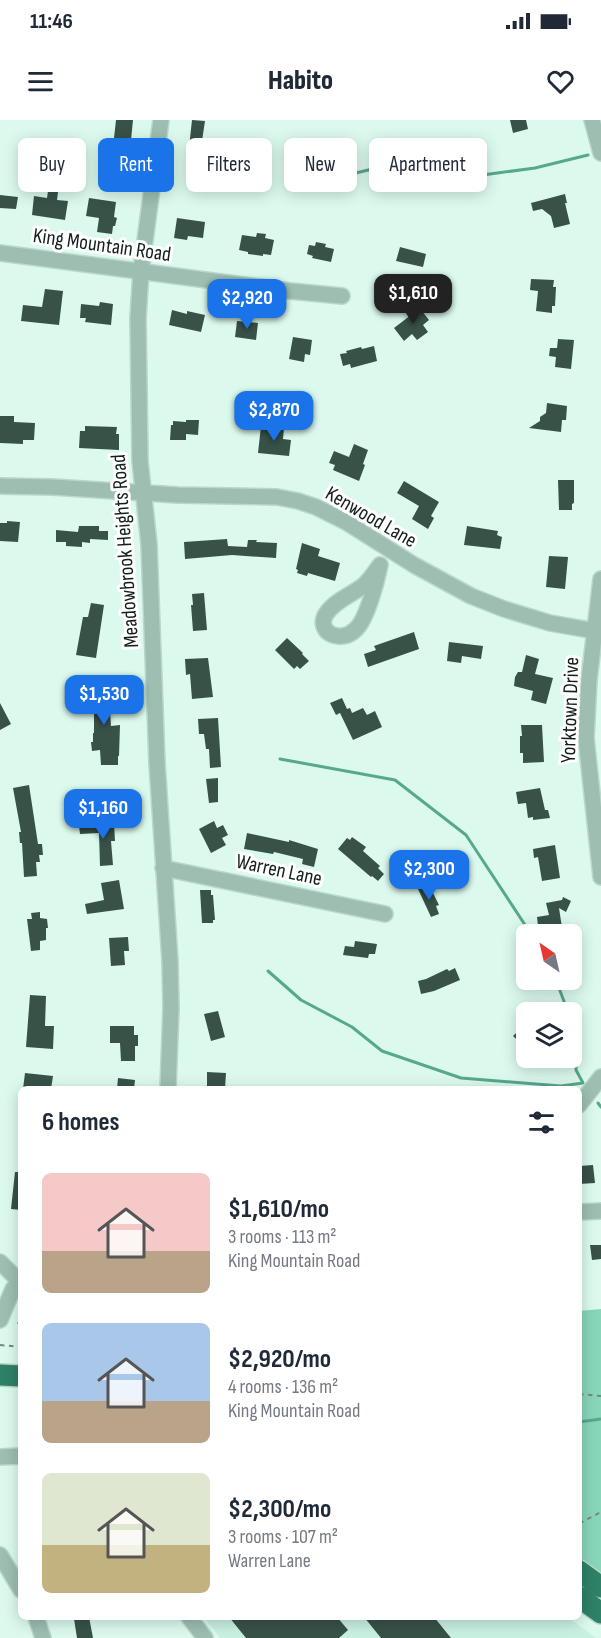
<!DOCTYPE html>
<html lang="en">
<head>
<meta charset="utf-8">
<style>
	:root { --surface:#fff; --page:#f2f2f3; --text:#1f2937; --muted:#747a83; --accent:#1a73e8 }
	body { margin:0; font-family:"Sofia Sans Condensed",sans-serif; background:var(--page); color:var(--text); height:100vh; display:flex; flex-direction:column; font-size:22px; white-space:nowrap }
	* { box-sizing:border-box; margin:0 }
	p { font-size:20px; color:var(--muted) }
	.icon { flex:none; width:33px; height:33px; fill:none; stroke:currentColor; stroke-width:2; stroke-linecap:round; stroke-linejoin:round }
	.map { position:relative; flex:1; overflow:hidden }
	.sheet { position:absolute; left:18px; top:966px; width:564px; height:534px; display:flex; flex-direction:column; background:var(--surface); border-radius:9px; box-shadow:0 3px 15px #0003 }
	.sheet>* { flex:none }
	.banner { position:absolute; left:18px; top:18px; width:566px; height:54px; display:flex; gap:12px }
	.needle { width:39px; rotate:326deg }
	.fabs { position:absolute; left:516px; top:804px; display:grid; gap:12px }
	.fabs a { display:grid; place-items:center; width:66px; height:66px; border-radius:9px; background:var(--surface); box-shadow:0 3px 15px #0003; font-size:30px }
	.price { position:absolute; translate:-50% -51px; padding:0 14px; border-radius:12px; background:var(--accent); color:#fff; font-size:20px; line-height:39px; filter:drop-shadow(0 2px 3px #0008) }
	.price::after { content:''; position:absolute; left:50%; top:36px; width:18px; height:14px; margin-left:-9px; background:inherit; clip-path:polygon(0 0,100% 0,50% 100%) }
	.price.current { background:#222; color:#fff }
	ul { padding:0; list-style:none }
	li { display:flex; align-items:center; gap:18px; height:150px; padding:0 24px }
	li span { display:grid; place-items:center; flex:none; width:168px; height:120px; border-radius:9px; color:#555 }
	li>.icon { margin-inline-start:auto }
	span .icon { width:72px; height:72px; fill:#fffc; stroke-width:1 }
	li b { font-size:26px }
	h2 { display:flex; justify-content:space-between; align-items:center; height:72px; padding:0 24px; font-size:26px }
	.tag { padding:0 21px; border-radius:9px; background:var(--surface); box-shadow:0 3px 15px #0003; font-size:21px; line-height:54px }
	.tag.current { background:var(--accent); color:#fff }
	.status { display:flex; justify-content:space-between; align-items:center; height:42px; padding:0 30px; background:var(--surface); direction:ltr }
	.status svg { height:16px; fill:currentColor }
	header { display:flex; justify-content:space-between; align-items:center; height:78px; padding:0 24px; background:var(--surface); font-size:27px; font-weight:800 }
	.map>svg:first-child { display:block }
</style>
</head>
<body>
<div class="status"><b>11:46</b><svg viewBox="0 0 49 12"><path d="M0 12V9h3v3zM5 12V6h3v6zM10 12V3h3v9zM15 12V0h3v12zM26 1h20v11H26zM47 4h2v5h-2z"/></svg></div>
<header><svg class="icon" aria-label="menu" viewBox="0 0 24 24"><path d="M4 6h16M4 12h16M4 18h16"/></svg>Habito<svg class="icon" aria-label="heart" viewBox="0 0 24 24"><path d="M12 20l-8-8c-3-5 5-10 8-4 3-6 11-1 8 4z"/></svg></header>
<div class="map">
<svg width="601" height="1518" viewBox="0 0 601 1518">
	<rect width="100%" height="100%" fill="#dbfaed"/>
	<path fill="#c9f1e1" d="M204,1497H568L596,1518H220Z"/>
	<path fill="#87d6b9" d="M601,1189V1469L579,1453V1191Z"/>
	<g fill="none" stroke-linecap="round" stroke-linejoin="round">
		<path stroke="#57a88c" stroke-width="3" d="M323,61L397,43L437,56L468,57L535,48L588,35
			M280,639L395,660L466,715L531,814
			M268,851L301,880L352,907L382,931L461,958L561,966L583,963L576,950L577,919L572,902
			M556,860L568,892
			M598,983L601,987
			M579,1302L601,1299"/>
	</g>
	<path fill="#385248" d="M116,0H133L131,20L114,18Z
		M192,0L205,1L202,21L206,22L204,37H200L198,47L187,46Z
		M510,0H526L528,9L513,13Z
		M48,71L58,72L57,80L68,81L65,100L32,95L34,76L47,78Z
		M565,74L567,83H565L570,104L554,108L551,96L542,89L533,91L531,83Z
		M0,75L18,77L16,89L0,88Z
		M89,78L116,82L114,97L117,98L115,106H113L112,114L97,112L99,98L86,96Z
		M177,98L205,102L203,118L188,116L187,120L174,118Z
		M257,113L266,114L265,118L274,120L271,135L263,134V136L248,134V132L239,130L242,115L256,117Z
		M316,122L326,124L325,127L334,129L331,142L312,138L313,136L307,134L309,125L315,126Z
		M400,127L426,134L423,147L396,141Z
		M531,159L554,160L553,167H556L555,186H552V193L536,191L538,171L530,170Z
		M45,169L63,171L59,205L21,201L23,185L42,187Z
		M100,182L113,184L111,205L85,202L86,198H80L81,184L99,186Z
		M418,186L429,200L423,205L428,212L417,220L412,214L404,221L394,208L411,195L409,192Z
		M172,190L187,194V191L205,195L201,212L169,205Z
		M237,201L258,203L256,220L235,217Z
		M293,217L312,220L310,235L305,234L304,242L289,239Z
		M558,219L574,220L571,249L555,247L556,237L549,236L550,228H557Z
		M374,226L377,241L351,248L350,244L343,246L340,234L347,233L346,231L361,227L362,229Z
		M547,283L567,286L566,300H562L561,312L529,308L540,301V297L546,293Z
		M0,296H14V302L35,303L34,320H23V324L0,323Z
		M186,300H199L198,315L186,314V320H170L171,305H173V301L186,302Z
		M85,306L117,307L116,314H119V330L79,328L80,311H85Z
		M261,306L284,308L283,319L291,320L289,336L258,333Z
		M354,324L368,330L363,344L365,345L359,361L333,350L335,345L329,343L334,331L349,337Z
		M558,360H574V383L572,384V390H559Z
		M404,361L439,382L431,396L434,398L428,409L412,399L419,386L397,373Z
		M7,401L20,402L18,422L0,421V403H7Z
		M79,406H99V411H108V420L90,419V423L82,422V427L66,426V422H56V410L78,412Z
		M467,406L498,411L497,415L502,417L500,429L464,425Z
		M227,419L228,426L247,427L248,420H257L256,422L277,423L276,438L232,435L185,439L184,422Z
		M302,423L320,429L318,436L340,443L335,461L308,453L307,456L297,453L298,450L296,449Z
		M549,436L568,437L565,469L546,467Z
		M204,473L207,510L193,511L191,485H193L192,474Z
		M91,483L104,485L96,538L76,535L83,497H88Z
		M414,512L419,529L368,547L364,534L376,530L374,526Z
		M287,518L303,533L302,534L309,541L300,549L297,546L294,549L275,530Z
		M449,522L483,526L481,539L462,536L461,543L447,541Z
		M526,535L539,539L535,554L553,558L546,584L531,580L533,571L514,566L515,557L518,552H522Z
		M208,538L213,577L192,579L190,554L186,555L185,539Z
		M111,564L112,576L109,577L111,606L120,605L119,636H118V645H101L100,630L92,631L91,622H93V613H94V594H91L89,566Z
		M342,578L347,589L350,588L352,593L363,588L367,595L375,591L382,607L353,620L340,593L336,595L330,583Z
		M0,583L11,604L0,610Z
		M218,598L221,647L210,648L209,629H206L204,614H199L198,599Z
		M521,605H542L544,642L523,643V633H520V616H522Z
		M218,658V682L209,683L206,659Z
		M29,665L38,724H42L43,735H39L40,742H36L37,756L24,757L22,723H20L19,712H21L13,668Z
		M540,668L545,690H548L550,698L533,700V697L528,698L526,683L518,684L516,672Z
		M214,701L217,708L223,705L228,715L222,718L226,725L211,733L199,709Z
		M114,703L115,721H111L113,745L100,746L99,713L80,714L79,706Z
		M247,713L289,722V720L318,729L314,747L302,744L303,739L274,732L273,734L244,729Z
		M352,717L366,727L363,731L380,746L378,748L384,754L378,761L372,756L371,757L338,729L347,718L350,720Z
		M555,725L560,758L542,761L538,737L534,738L533,729Z
		M119,760L124,789L87,794L85,784L104,780L101,763Z
		M427,765L430,772L432,771L439,785L436,786L439,794L431,797L418,769Z
		M200,770H211V775H213L215,800H213V803H202Z
		M563,777L571,781L566,792L559,788L563,814H548L546,805L538,806L537,797L549,795L546,783L562,780Z
		M40,792V798L47,799L48,808H46V820L40,821V830L31,831L27,799H32L31,793Z
		M128,817L129,831H124L125,845L111,846L109,818Z
		M355,821L377,824L375,834H369L368,838L343,835L345,826L354,827Z
		M526,845V858L518,854V848Z
		M455,848L460,860L434,871L421,874L418,861L426,859L447,849L449,851Z
		M30,875L46,876L45,906H54L53,929L26,927Z
		M218,891L225,917L211,921L204,894Z
		M526,904V928L513,916Z
		M110,906H134V915H138V926H135V941H121L120,923H110Z
		M207,952L226,953L225,969L207,968Z
		M25,953L53,956L51,969H23Z
		M118,958L135,960L134,969H117Z
		M593,1045L595,1063L579,1064V1046Z
		M15,1052H21V1090L11,1089Z
		M590,1125H601V1139L592,1140Z
		M89,1497L93,1518H77L74,1499Z
		M229,1497H337L348,1510L339,1518H246Z
		M364,1497H434L451,1518H381Z"/>
	<g fill="none" stroke-linecap="round" stroke-linejoin="round">
		<defs>
			<path id="minor" d="M161,0L141,151L138,198L140,341L149,424L157,643L170,841L171,888L168,969
				M592,0L601,33
				M0,133L290,171L342,176
				M0,366L52,367L178,375L277,377L298,381L316,387L346,402L414,445L471,476L504,489L550,503L601,512
				M380,445C377,460 367,499 356,509C341,525 315,512 326,494C334,481 351,475 363,466C370,460 375,452 380,445Z
				M601,459L589,560L586,618L601,757
				M163,748L385,794
				M579,985L601,957
				M579,1092L601,1091
				M0,1142L19,1161
				M0,1200L13,1169L21,1159
				M0,1337L21,1336
				M0,1435L21,1470
				M36,1497L43,1518
				M189,1497L205,1518"/>
			<path id="highway" d="M0,1255L21,1256
				M579,1451L601,1467
				M579,1477L601,1493"/>
		</defs>
		<use href="#minor" stroke="#bbd7cb" stroke-width="18"/>
		<use href="#highway" stroke="#bbd7cb" stroke-width="24"/>
		<path stroke="#748980" stroke-width="2" stroke-dasharray="4.5 4.5" stroke-linecap="butt" d="M18,1204L21,1196
			M0,1225L21,1227
			M579,1274L601,1276
			M579,1402H582L601,1392"/>
		<use href="#minor" stroke="#9dbeb1" stroke-width="15"/>
		<use href="#highway" stroke="#2e8167" stroke-width="21"/>
	</g>
	<g text-anchor="middle" dominant-baseline="central" stroke-width="6" stroke-linejoin="round" paint-order="stroke">
		<g font-size="21" fill="#131f1a" stroke="#fefefe">
			<text transform="translate(102 125) rotate(8)">King Mountain Road</text>
			<text transform="translate(371 397) rotate(30)">Kenwood Lane</text>
			<text transform="translate(125 431) rotate(-94)">Meadowbrook Heights Road</text>
			<text transform="translate(570 590) rotate(-88)">Yorktown Drive</text>
			<text transform="translate(279 750) rotate(12)">Warren Lane</text>
		</g>
	</g>
</svg>
<div class="fabs">
<a><svg class="needle" viewBox="-14 -14 28 28"><path d="M0-13l5 13h-10z" fill="#e53935"/><path d="M0 13l5-13h-10z" fill="#747a83"/></svg></a>
<a><svg class="icon" aria-label="layers" viewBox="0 0 24 24"><path d="M12 4l9 5-9 5-9-5zM3 14l9 5 9-5"/></svg></a>
</div>
<b class="price current" style="left:413px;top:205px">$1,610</b>
<b class="price" style="left:247px;top:210px">$2,920</b>
<b class="price" style="left:274px;top:322px">$2,870</b>
<b class="price" style="left:104px;top:606px">$1,530</b>
<b class="price" style="left:103px;top:720px">$1,160</b>
<b class="price" style="left:429px;top:781px">$2,300</b>
<div class="banner">
<a class="tag">Buy</a>
<a class="tag current">Rent</a>
<a class="tag">Filters</a>
<a class="tag">New</a>
<a class="tag">Apartment</a>
</div>
<section class="sheet">
<h2>6 homes<svg class="icon" aria-label="filters" viewBox="0 0 24 24"><path d="M4 7h16M4 17h16"/><circle cx="9" cy="7" r="2"/><circle cx="15" cy="17" r="2"/></svg></h2>
<ul>
<li><span style="background:linear-gradient(#f6c9c9 65%,#b9a48a 0)"><svg class="icon" aria-label="home" viewBox="0 0 24 24"><path d="M3 11l9-7 9 7M6 9v11h12V9"/></svg></span><div><b>$1,610/mo</b><p>3 rooms · 113 m²</p><p>King Mountain Road</p></div></li>
<li><span style="background:linear-gradient(#a9c7e8 65%,#b9a48a 0)"><svg class="icon" aria-label="home" viewBox="0 0 24 24"><path d="M3 11l9-7 9 7M6 9v11h12V9"/></svg></span><div><b>$2,920/mo</b><p>4 rooms · 136 m²</p><p>King Mountain Road</p></div></li>
<li><span style="background:linear-gradient(#dfe7d0 60%,#c2b280 0)"><svg class="icon" aria-label="home" viewBox="0 0 24 24"><path d="M3 11l9-7 9 7M6 9v11h12V9"/></svg></span><div><b>$2,300/mo</b><p>3 rooms · 107 m²</p><p>Warren Lane</p></div></li>
</ul>
</section>
</div>
</body>
</html>
